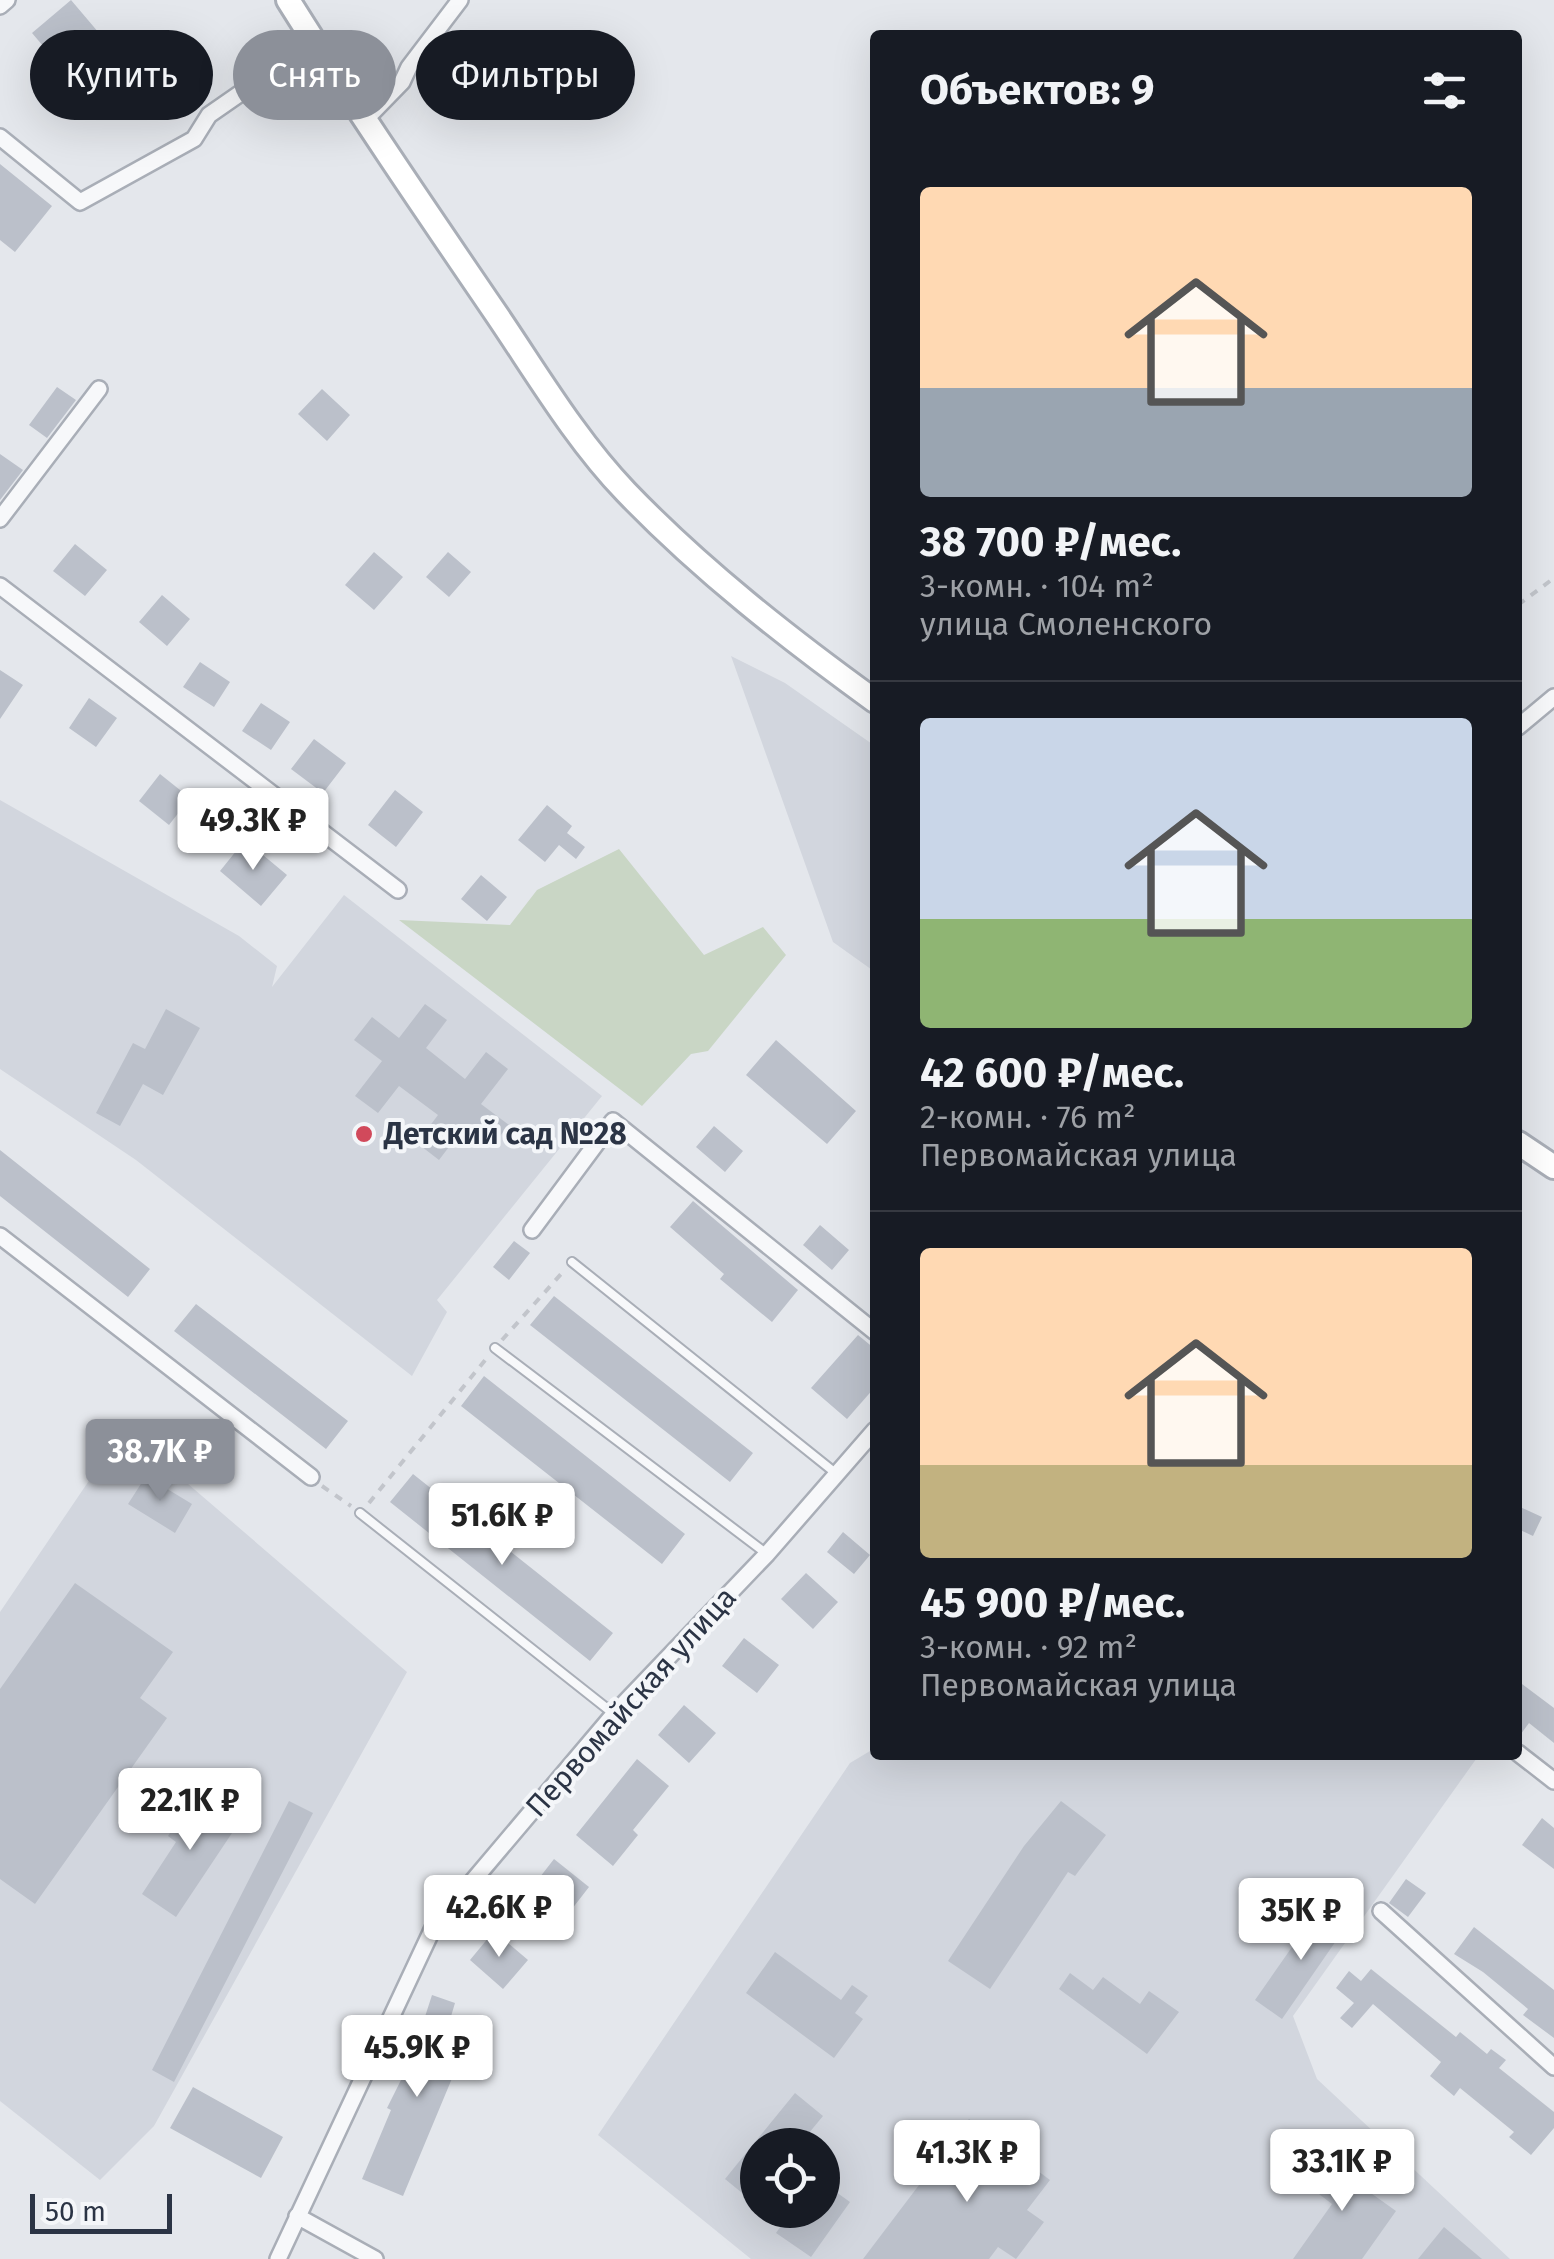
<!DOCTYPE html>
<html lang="ru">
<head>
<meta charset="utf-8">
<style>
	:root { --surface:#171b24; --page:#20242c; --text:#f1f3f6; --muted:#9ea1a6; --line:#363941; --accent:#8c9099 }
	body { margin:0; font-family:"Fira Sans",sans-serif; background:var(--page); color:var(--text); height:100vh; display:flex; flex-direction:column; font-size:38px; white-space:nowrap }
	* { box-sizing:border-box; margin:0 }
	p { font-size:32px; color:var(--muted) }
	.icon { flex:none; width:55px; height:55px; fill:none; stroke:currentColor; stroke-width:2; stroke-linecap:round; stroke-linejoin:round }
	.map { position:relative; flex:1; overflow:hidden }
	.details { position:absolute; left:870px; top:30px; width:652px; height:1730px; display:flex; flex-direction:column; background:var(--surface); border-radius:10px; box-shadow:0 10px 40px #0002 }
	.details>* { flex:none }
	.top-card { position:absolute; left:30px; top:30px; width:690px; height:90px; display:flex; gap:20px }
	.buttons { position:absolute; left:740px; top:2128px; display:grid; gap:20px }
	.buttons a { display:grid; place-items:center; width:100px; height:100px; border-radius:50%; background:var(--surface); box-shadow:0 10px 40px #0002; font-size:50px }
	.scale { position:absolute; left:30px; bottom:25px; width:142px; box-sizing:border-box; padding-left:10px; border:5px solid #2b3445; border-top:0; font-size:28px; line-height:35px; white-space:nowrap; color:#2b3445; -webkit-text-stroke:8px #f4f6f9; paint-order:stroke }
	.price { position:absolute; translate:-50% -85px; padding:0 22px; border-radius:10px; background:#fff; color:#222; font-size:32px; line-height:65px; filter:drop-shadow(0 2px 5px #0008) }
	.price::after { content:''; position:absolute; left:50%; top:60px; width:30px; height:22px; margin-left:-15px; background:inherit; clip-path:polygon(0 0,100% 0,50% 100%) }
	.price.active { background:var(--accent); color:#fff }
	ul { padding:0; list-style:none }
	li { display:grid; align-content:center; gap:20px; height:530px; padding:0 50px }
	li+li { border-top:2px solid var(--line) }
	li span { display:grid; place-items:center; height:310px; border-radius:10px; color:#555 }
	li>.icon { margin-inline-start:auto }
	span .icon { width:180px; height:180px; fill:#fffc; stroke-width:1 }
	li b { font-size:42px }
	h2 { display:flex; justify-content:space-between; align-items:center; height:120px; padding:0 50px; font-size:42px }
	.chip { padding:0 35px; border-radius:45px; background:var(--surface); box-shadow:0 10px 40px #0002; font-size:35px; line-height:90px }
	.chip.active { background:var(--accent); color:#fff }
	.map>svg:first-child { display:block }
</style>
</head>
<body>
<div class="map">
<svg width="1554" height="2259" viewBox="0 0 1554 2259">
	<rect width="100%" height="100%" fill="#e4e7ec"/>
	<path fill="#d2d6de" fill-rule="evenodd" d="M731,656L785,683L875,746V972L833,942Z
		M0,800L239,936L277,966L272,987L344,895L602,1096L437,1300L447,1312L412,1376L136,1160L0,1069Z
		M124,1429L407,1672L154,2126L100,2180L0,2101V1612Z
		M875,1748V1755H1479L1293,2016L1317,2079L1510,2259H751L598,2135L850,1763ZM758,2145H822V2210H758Z"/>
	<path fill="#c9d6c5" d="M619,849L704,955L763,927L786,955L708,1051L691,1054L642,1106L399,920L510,925L537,890Z"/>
	<path fill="#bbc0ca" d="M71,0L99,33L60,66L32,33Z
		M0,164L52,206L15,252L0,240Z
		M57,387L76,400L47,438L29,425Z
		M322,389L350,415L327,441L298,414Z
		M0,454L23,470L0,500Z
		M75,544L107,570L85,596L53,571Z
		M374,552L403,577L374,610L345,585Z
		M448,552L471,572L449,597L426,577Z
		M162,595L190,619L167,646L139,622Z
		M200,662L230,682L214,707L183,687Z
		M0,670L23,685L0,719Z
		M89,698L117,718L96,747L69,728Z
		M261,703L290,722L271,750L242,731Z
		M314,739L346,763L323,793L291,769Z
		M160,774L190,798L169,825L139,801Z
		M395,790L423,812L396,847L368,825Z
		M547,805L572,826L567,833L585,847L576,859L559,845L545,862L518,840Z
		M245,840L287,875L261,906L220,871Z
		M481,875L507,897L487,921L461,899Z
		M425,1004L447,1020L426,1048L465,1079L486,1052L508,1069L481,1104L509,1125L492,1146L465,1126L439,1160L417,1143L438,1115L399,1086L378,1113L355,1096L382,1061L354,1040L372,1017L399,1038Z
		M166,1009L200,1028L163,1095L143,1084L120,1126L96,1113L133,1043L145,1049Z
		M776,1040L856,1111L827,1144L746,1075Z
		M714,1126L743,1151L725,1172L696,1147Z
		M0,1150L150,1269L128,1297L0,1196Z
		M693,1201L798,1290L772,1322L720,1279L724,1274L670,1227Z
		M820,1225L849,1250L832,1270L803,1245Z
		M514,1241L530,1253L509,1280L493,1267Z
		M554,1296L753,1453L730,1482L530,1325Z
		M196,1304L348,1421L326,1449L174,1331Z
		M858,1335L875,1349V1387L847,1419L811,1388Z
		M484,1376L685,1534L662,1564L461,1406Z
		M413,1474L613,1633L590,1661L390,1502Z
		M146,1476L192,1504L175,1533L128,1504Z
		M1518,1506L1542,1517L1533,1536L1518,1529Z
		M843,1532L870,1555L854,1574L827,1552Z
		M806,1573L838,1602L813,1629L781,1599Z
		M75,1583L173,1652L140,1698L167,1718L35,1904L0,1879V1689Z
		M744,1638L779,1665L757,1693L722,1666Z
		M1518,1681L1554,1708V1743L1529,1723L1518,1738Z
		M684,1705L716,1733L689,1763L658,1735Z
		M637,1759L669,1786L633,1830L638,1835L613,1866L576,1835Z
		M197,1792L240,1821L176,1917L142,1894L176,1842L168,1836Z
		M289,1801L313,1813L174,2082L152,2070Z
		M1061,1801L1106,1835L1075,1876L1068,1872L990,1989L948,1961L1024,1846Z
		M1542,1818L1554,1828V1869L1522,1845Z
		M554,1859L589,1887L561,1923L526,1895Z
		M1406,1879L1426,1893L1408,1917L1389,1903Z
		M1320,1907L1347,1925L1282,2019L1255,2000Z
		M1474,1927L1554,1990V2038L1523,2015L1528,2009L1483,1972L1454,1954Z
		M494,1931L528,1960L503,1989L470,1960Z
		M775,1952L841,2000L852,1985L868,1996L855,2013L863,2019L834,2058L746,1993Z
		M1371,1969L1456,2037L1460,2032L1487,2054L1491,2049L1506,2060L1499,2068L1554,2112V2128L1531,2155L1509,2137L1514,2132L1460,2088L1454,2096L1430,2076L1441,2062L1373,2004L1352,2028L1340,2018L1354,2003L1336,1988L1349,1971L1361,1981Z
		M1070,1973L1093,1990L1103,1977L1140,2004L1149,1991L1179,2012L1147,2054L1059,1989Z
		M432,1995L455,2003L446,2033L468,2040L403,2196L362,2179L391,2110L387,2108L411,2060Z
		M193,2087L283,2137L261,2178L170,2128Z
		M795,2093L823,2116L799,2145H758V2206L725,2179Z
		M969,2119L1050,2180L1027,2210L1044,2222L1016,2259L998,2247L989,2259H863Z
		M1305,2146L1396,2211L1362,2259H1293L1332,2204L1315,2191L1321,2182L1293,2162Z
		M822,2182L850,2202L811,2257L776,2233L792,2210H822Z
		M1444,2227L1482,2259H1418Z"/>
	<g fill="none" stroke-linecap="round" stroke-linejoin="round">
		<defs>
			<path id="lane" d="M572,1262L838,1475
				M495,1348L767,1554
				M360,1513L614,1714"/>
			<path id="street" d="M0,6L7,0
				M365,120L402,82L409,67L460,0
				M0,137L80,202L194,139L209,115L245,90L319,49
				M0,519L99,389
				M0,586L398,890
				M1518,727L1554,697
				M532,1230L613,1121L875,1332
				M0,1236L311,1477
				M1518,1753L1554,1781
				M1381,1911L1554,2067
				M297,2216L375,2259
				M278,2259L433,1928L614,1714L767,1554L875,1430"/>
			<path id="secondary" d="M288,0C355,107 426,211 497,315C537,374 576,440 626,492C701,570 788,638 875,701
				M1518,1143L1554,1167"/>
		</defs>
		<use href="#lane" stroke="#a9aeb7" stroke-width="12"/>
		<use href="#street" stroke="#a9aeb7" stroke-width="20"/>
		<use href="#secondary" stroke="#a9aeb7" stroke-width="28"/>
		<path stroke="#c2c5cb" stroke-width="4" stroke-dasharray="8 8" stroke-linecap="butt" d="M1518,605L1554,578
			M502,1340L562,1273
			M322,1486L351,1506
			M369,1503L486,1359"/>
		<use href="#lane" stroke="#f7f8fa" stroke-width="8"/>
		<use href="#street" stroke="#f7f8fa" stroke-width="15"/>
		<use href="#secondary" stroke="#fff" stroke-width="22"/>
	</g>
	<circle fill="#d1495b" stroke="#f4f6f9" stroke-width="4" cx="364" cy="1134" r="10"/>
	<g text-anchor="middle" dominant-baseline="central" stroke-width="8" stroke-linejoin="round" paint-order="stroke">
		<g font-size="30" font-weight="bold" fill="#2b3445" stroke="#f4f6f9" text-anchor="start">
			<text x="384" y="1134">Детский сад №28</text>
		</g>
		<g font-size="30" fill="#2b3445" stroke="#f4f6f9">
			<text transform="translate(631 1702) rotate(-48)">Первомайская улица</text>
		</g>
	</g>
</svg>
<div class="buttons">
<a><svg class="icon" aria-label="locate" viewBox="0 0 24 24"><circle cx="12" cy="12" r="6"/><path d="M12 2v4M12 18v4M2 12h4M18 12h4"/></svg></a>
</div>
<div class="scale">50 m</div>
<b class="price" style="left:253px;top:873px">49.3K ₽</b>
<b class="price active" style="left:160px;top:1504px">38.7K ₽</b>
<b class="price" style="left:502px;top:1568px">51.6K ₽</b>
<b class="price" style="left:190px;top:1853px">22.1K ₽</b>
<b class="price" style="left:499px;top:1960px">42.6K ₽</b>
<b class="price" style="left:1301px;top:1963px">35K ₽</b>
<b class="price" style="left:417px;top:2100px">45.9K ₽</b>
<b class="price" style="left:967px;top:2205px">41.3K ₽</b>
<b class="price" style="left:1342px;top:2214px">33.1K ₽</b>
<div class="top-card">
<a class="chip">Купить</a>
<a class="chip active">Снять</a>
<a class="chip">Фильтры</a>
</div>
<section class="details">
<h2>Объектов: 9<svg class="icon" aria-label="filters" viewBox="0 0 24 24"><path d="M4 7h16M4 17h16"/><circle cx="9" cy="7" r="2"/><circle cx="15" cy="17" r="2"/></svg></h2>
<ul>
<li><span style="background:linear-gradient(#ffd9b3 65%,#9aa5b1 0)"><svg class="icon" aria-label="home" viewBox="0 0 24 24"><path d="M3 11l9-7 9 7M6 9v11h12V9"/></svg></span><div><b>38 700 ₽/мес.</b><p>3-комн. · 104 m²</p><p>улица Смоленского</p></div></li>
<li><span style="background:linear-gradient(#c9d6e8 65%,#8fb573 0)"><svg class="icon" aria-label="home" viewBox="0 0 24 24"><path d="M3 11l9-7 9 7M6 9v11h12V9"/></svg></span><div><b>42 600 ₽/мес.</b><p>2-комн. · 76 m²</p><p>Первомайская улица</p></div></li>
<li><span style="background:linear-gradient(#ffd9b3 70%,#c2b280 0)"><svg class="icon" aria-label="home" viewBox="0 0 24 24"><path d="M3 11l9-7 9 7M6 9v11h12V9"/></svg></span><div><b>45 900 ₽/мес.</b><p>3-комн. · 92 m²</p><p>Первомайская улица</p></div></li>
</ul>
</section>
</div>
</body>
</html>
